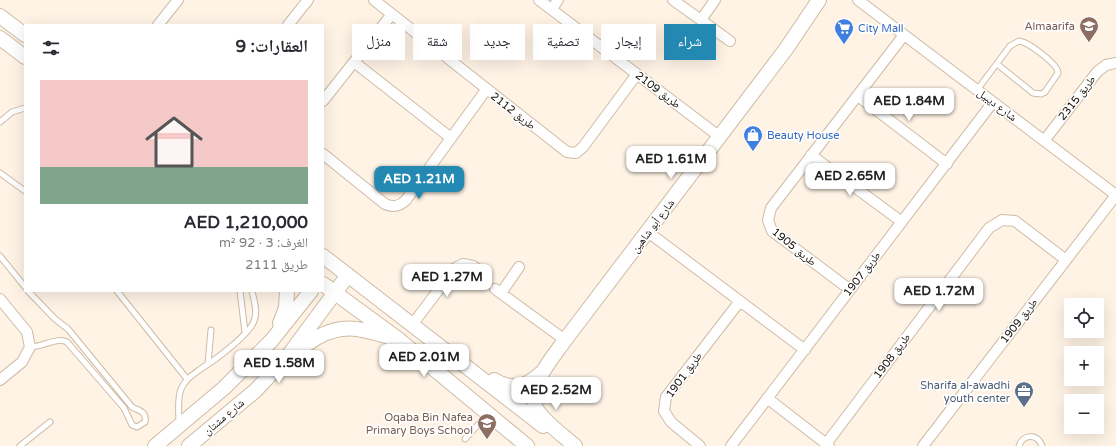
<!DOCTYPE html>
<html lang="ar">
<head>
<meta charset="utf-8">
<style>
	:root { --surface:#fff; --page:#f2f2f3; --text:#2b2b33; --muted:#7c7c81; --accent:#2489b2 }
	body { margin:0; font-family:"Varela Round","Noto Naskh Arabic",sans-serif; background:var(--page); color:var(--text); direction:rtl; height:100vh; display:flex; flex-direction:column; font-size:15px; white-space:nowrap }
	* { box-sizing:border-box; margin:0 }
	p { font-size:13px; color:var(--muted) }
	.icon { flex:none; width:22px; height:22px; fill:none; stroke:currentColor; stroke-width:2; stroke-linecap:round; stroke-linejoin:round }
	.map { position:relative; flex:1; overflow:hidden; direction:ltr }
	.side { position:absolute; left:24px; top:24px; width:300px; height:268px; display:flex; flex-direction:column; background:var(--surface); border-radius:0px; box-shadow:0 4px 16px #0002; direction:rtl }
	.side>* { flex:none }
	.hud { position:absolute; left:336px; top:24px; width:380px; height:36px; direction:rtl; display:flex; gap:8px }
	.fabs { position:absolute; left:1064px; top:298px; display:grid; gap:8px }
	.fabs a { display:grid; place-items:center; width:40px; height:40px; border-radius:0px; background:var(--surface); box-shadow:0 4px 16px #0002; font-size:20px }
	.price { position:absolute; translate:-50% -34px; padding:0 9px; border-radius:8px; background:#fff; color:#222; font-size:13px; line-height:26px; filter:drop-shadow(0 1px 2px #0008) }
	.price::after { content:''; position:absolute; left:50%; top:24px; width:12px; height:9px; margin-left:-6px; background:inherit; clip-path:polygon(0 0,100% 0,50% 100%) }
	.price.current { background:var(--accent); color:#fff }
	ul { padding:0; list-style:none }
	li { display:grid; align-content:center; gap:8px; height:212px; padding:0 16px }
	li span { display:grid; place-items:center; height:124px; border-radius:0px; color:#555 }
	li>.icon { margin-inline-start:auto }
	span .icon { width:72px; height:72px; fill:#fffc; stroke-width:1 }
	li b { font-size:17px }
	h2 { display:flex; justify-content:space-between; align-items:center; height:48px; padding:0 16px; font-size:17px }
	.chip { padding:0 14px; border-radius:0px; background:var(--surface); box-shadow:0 4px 16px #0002; font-size:14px; line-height:36px }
	.chip.current { background:var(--accent); color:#fff }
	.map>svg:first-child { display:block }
</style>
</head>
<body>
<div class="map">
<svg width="1116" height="446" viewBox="0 0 1116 446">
	<rect width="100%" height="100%" fill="#fef3e5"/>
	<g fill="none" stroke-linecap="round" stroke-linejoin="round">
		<defs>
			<path id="lane" d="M977,90L1010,46L1019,41C1028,42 1058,64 1058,73L1045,92L1041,94L1033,93L997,64
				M0,122L12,112L25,108
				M0,173L25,191
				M0,256L25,287
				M28,291L55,319L68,329L132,407C139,411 147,411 145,422L137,427L132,425L124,408L67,342C56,337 43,347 30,347
				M117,291L187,379
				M240,291L245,332
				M208,364L211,330
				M179,423C179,412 177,399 181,389C185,379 194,374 202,368C215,360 249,335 254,321C258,312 254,301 252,291
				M465,439L487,415
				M20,446L50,422
				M1019,446C1023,434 1037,433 1042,446"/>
			<path id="street" d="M374,0L567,152L576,153L583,147L637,74
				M539,0L720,137
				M673,0L730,41
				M858,0L1116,195
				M552,9L558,0
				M701,20L715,0
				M158,25L178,0
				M288,25L308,0
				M354,62L451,138
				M858,96L947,164
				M323,101L392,14
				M1044,141L1097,72L1106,65L1116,63
				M323,154L385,204C394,208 400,206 406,200L486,90
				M811,155L902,222
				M648,232L805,350
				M495,289L565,340
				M849,289L772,231L768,220L771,208L904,35
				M501,293L519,267
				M0,299L27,332L30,347L22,362L0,380
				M412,325L455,268L463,264L473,266L483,274
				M767,398L829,446
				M826,444L989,228L1002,220L1015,221L1066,260
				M700,446L671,422L664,411L666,397L740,301
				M731,446L993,102
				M923,446L1116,195"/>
			<path id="secondary" d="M0,16L25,35
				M0,38L25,57
				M323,256L543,426
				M323,284L398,339L527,446
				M280,323L286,308L287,291
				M297,351C304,346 311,341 318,337C344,323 363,329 389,337
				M494,380C512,391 526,387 541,373
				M155,446L224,388L272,340L311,291
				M189,446L255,391L288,356L348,275
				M575,446C564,436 540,419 535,406C528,385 554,356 565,340L786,49L819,0"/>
		</defs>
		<use href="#lane" stroke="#cebba5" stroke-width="7"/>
		<use href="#street" stroke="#cebba5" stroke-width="12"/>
		<use href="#secondary" stroke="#cebba5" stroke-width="16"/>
		<use href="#lane" stroke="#fff" stroke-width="5"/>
		<use href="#street" stroke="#fff" stroke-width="10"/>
		<use href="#secondary" stroke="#fff" stroke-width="14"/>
	</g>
	<defs>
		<symbol id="university-pin" viewBox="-11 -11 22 30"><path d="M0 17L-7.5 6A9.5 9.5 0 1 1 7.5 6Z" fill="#8d6e63" stroke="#fff"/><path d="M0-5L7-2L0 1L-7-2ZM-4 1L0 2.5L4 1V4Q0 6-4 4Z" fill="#fff"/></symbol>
		<symbol id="supermarket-pin" viewBox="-11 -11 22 30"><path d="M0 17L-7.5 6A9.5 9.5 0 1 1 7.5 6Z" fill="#3f7fe0" stroke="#fff"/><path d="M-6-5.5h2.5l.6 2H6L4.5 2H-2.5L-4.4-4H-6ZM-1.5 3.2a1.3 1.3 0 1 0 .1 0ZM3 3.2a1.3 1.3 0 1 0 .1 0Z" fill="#fff"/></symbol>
		<symbol id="shop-pin" viewBox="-11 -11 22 30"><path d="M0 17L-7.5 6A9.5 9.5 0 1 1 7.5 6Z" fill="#3f7fe0" stroke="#fff"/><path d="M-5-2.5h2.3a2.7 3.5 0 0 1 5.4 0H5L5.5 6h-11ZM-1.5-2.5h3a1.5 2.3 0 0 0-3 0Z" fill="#fff"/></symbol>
		<symbol id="office-pin" viewBox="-11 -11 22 30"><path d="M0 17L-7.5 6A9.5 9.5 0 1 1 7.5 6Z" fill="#5c6f8a" stroke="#fff"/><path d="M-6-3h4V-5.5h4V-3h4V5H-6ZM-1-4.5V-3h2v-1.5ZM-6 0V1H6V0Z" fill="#fff"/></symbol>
		<symbol id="school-pin" viewBox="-11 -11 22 30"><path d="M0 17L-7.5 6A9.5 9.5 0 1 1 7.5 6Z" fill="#8d6e63" stroke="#fff"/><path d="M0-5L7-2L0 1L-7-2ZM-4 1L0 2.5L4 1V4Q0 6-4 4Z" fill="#fff"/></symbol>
	</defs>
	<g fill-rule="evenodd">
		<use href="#university-pin" x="1078" y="15" width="22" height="30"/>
		<use href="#supermarket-pin" x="833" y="17" width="22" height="30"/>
		<use href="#shop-pin" x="742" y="124" width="22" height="30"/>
		<use href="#office-pin" x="1013" y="380" width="22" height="30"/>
		<use href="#school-pin" x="476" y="412" width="22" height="30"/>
	</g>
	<g text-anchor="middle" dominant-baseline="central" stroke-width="3.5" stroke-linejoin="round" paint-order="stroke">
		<g font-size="11" fill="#785e54" stroke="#fff" text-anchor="end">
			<text x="1075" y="26">Almaarifa</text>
			<text x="473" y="417">Oqaba Bin Nafea<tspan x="473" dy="13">Primary Boys School</tspan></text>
		</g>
		<g font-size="11" fill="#366cbe" stroke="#fff" text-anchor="start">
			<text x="858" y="28">City Mall</text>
			<text x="767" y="135">Beauty House</text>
		</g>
		<g font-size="11" fill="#171009" stroke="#fff">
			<text transform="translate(658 90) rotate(37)">طريق 2109</text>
			<text transform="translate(1077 98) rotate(-52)">طريق 2315</text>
			<text transform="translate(997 105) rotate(37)">شارع ديبيل</text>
			<text transform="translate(513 111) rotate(38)">طريق 2112</text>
			<text transform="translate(653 226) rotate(-53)">شارع أبو شاهين</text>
			<text transform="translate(794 247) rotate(39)">طريق 1905</text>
			<text transform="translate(862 274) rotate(-52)">طريق 1907</text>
			<text transform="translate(1019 321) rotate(-52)">طريق 1909</text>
			<text transform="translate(892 356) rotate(-53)">طريق 1908</text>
			<text transform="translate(684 375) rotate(-54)">طريق 1901</text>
			<text transform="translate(224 417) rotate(-40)">شارع مشتان</text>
		</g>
		<g font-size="11" fill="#4e5e75" stroke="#fff" text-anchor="end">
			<text x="1010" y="385">Sharifa al-awadhi<tspan x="1010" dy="13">youth center</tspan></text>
		</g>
	</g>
</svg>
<div class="fabs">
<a><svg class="icon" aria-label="locate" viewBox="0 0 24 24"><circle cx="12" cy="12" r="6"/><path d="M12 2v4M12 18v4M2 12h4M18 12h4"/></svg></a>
<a>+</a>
<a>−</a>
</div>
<b class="price" style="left:909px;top:122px">AED 1.84M</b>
<b class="price" style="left:671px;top:180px">AED 1.61M</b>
<b class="price" style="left:850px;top:197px">AED 2.65M</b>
<b class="price current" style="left:419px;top:200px">AED 1.21M</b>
<b class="price" style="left:447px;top:298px">AED 1.27M</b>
<b class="price" style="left:939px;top:312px">AED 1.72M</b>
<b class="price" style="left:424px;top:378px">AED 2.01M</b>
<b class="price" style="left:279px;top:384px">AED 1.58M</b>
<b class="price" style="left:556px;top:411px">AED 2.52M</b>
<div class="hud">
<a class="chip current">شراء</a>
<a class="chip">إيجار</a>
<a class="chip">تصفية</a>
<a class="chip">جديد</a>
<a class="chip">شقة</a>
<a class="chip">منزل</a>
</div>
<section class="side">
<h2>العقارات: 9<svg class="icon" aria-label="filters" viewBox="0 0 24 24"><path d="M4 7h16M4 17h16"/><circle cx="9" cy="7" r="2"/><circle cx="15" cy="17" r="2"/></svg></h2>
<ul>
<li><span style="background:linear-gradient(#f6c9c9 70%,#7fa58c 0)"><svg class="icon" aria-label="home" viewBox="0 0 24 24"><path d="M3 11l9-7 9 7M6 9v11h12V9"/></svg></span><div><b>AED 1,210,000</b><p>الغرف: 3 · 92 m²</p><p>طريق 2111</p></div></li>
</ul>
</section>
</div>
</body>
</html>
